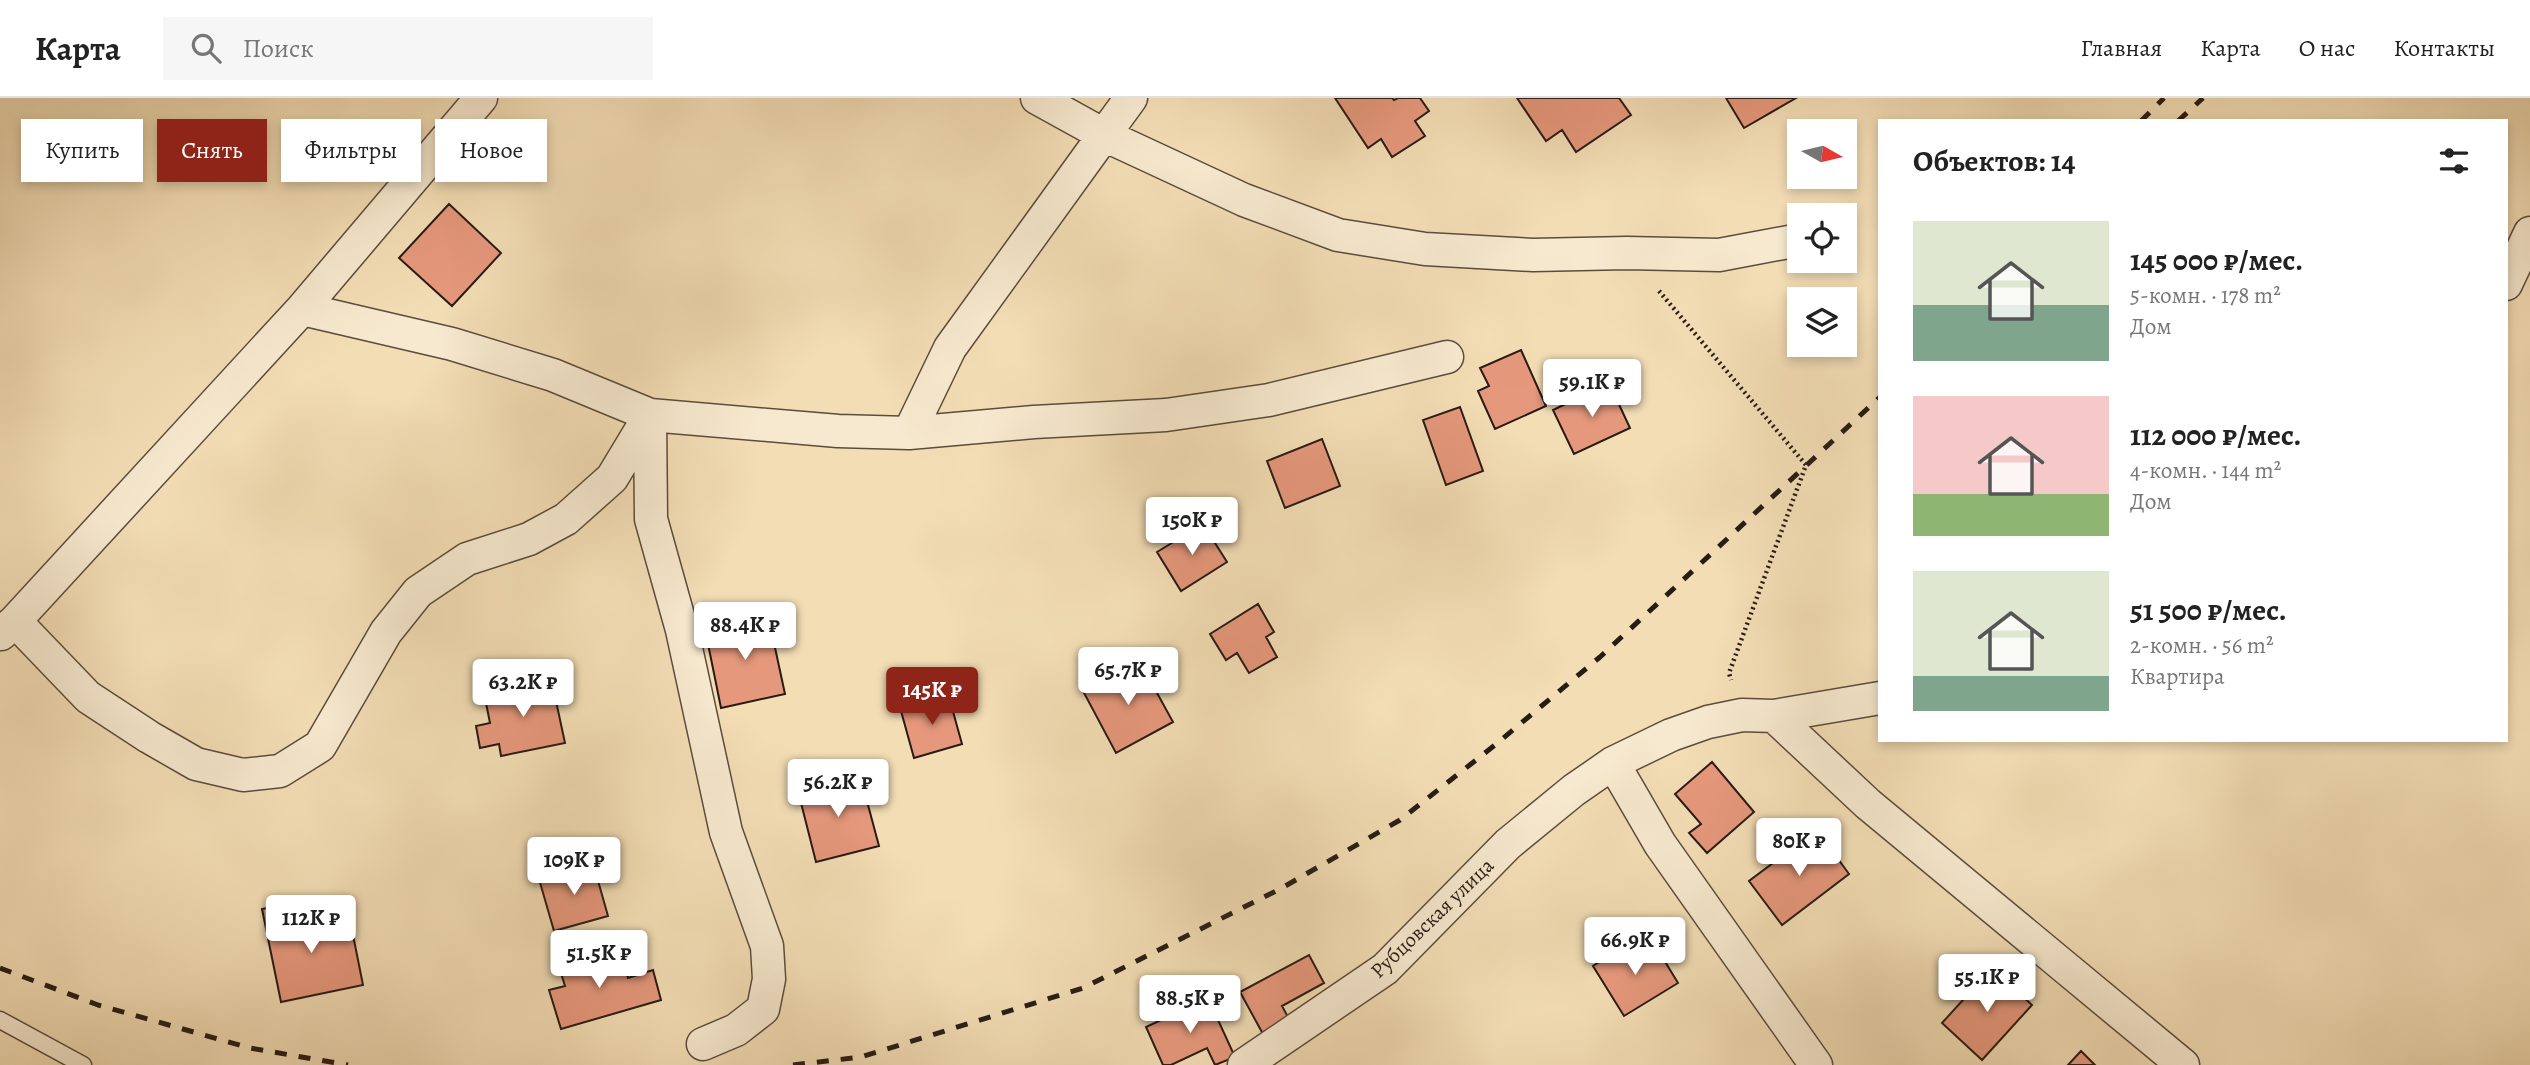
<!DOCTYPE html>
<html lang="ru">
<head>
<meta charset="utf-8">
<style>
	:root { --surface:#fff; --page:#f6f6f6; --text:#222; --muted:#767676; --line:#e0e0e0; --accent:#8f2418 }
	body { margin:0; font-family:Alegreya,serif; background:var(--page); color:var(--text); height:100vh; display:flex; flex-direction:column; font-size:26px; white-space:nowrap }
	* { box-sizing:border-box; margin:0 }
	p { font-size:23px; color:var(--muted) }
	.icon { flex:none; width:38px; height:38px; fill:none; stroke:currentColor; stroke-width:2; stroke-linecap:round; stroke-linejoin:round }
	.map { position:relative; flex:1; overflow:hidden }
	.panel { position:absolute; left:1878px; top:21px; width:630px; height:623px; display:flex; flex-direction:column; background:var(--surface); border-radius:0px; box-shadow:0 4px 10px #0003 }
	.panel>* { flex:none }
	.top-card { position:absolute; left:21px; top:21px; width:665px; height:63px; display:flex; gap:14px }
	.needle { width:46px; rotate:98deg }
	.fabs { position:absolute; left:1787px; top:21px; display:grid; gap:14px }
	.fabs a { display:grid; place-items:center; width:70px; height:70px; border-radius:0px; background:var(--surface); box-shadow:0 4px 10px #0003; font-size:35px }
	.price { position:absolute; translate:-50% -60px; padding:0 16px; border-radius:7px; background:#fff; color:#222; font-size:23px; line-height:46px; filter:drop-shadow(0 2px 4px #0008) }
	.price::after { content:''; position:absolute; left:50%; top:42px; width:21px; height:16px; margin-left:-10px; background:inherit; clip-path:polygon(0 0,100% 0,50% 100%) }
	.price.active { background:var(--accent); color:#fff }
	ul { padding:0; list-style:none }
	li { display:flex; align-items:center; gap:21px; height:175px; padding:0 35px }
	li span { display:grid; place-items:center; flex:none; width:196px; height:140px; border-radius:0px; color:#555 }
	li>.icon { margin-inline-start:auto }
	span .icon { width:84px; height:84px; fill:#fffc; stroke-width:1 }
	li b { font-size:30px }
	h2 { display:flex; justify-content:space-between; align-items:center; height:84px; padding:0 35px; font-size:30px }
	.tag { padding:0 24px; border-radius:0px; background:var(--surface); box-shadow:0 4px 10px #0003; font-size:24px; line-height:63px }
	.tag.active { background:var(--accent); color:#fff }
	header { display:flex; align-items:center; gap:42px; box-sizing:border-box; height:98px; padding:0 35px; background:var(--surface); border-bottom:2px solid var(--line) }
	header strong { font-size:33px }
	nav { display:flex; gap:38px; margin-inline-start:auto; font-size:24px }
	.search { width:490px; height:63px; background:var(--page); display:flex; align-items:center; gap:18px; box-sizing:border-box; padding:0 24px; border-radius:0px; color:var(--muted); font-size:26px }
	.map>svg:first-child { display:block }
</style>
</head>
<body>
<header>
<strong>Карта</strong>
<div class="search"><svg class="icon" aria-label="search" viewBox="0 0 24 24"><circle cx="10" cy="10" r="6"/><path d="M15 15l6 6"/></svg>Поиск</div>
<nav><a>Главная</a><a>Карта</a><a>О нас</a><a>Контакты</a></nav>
</header>
<div class="map">
<svg width="2530" height="967" viewBox="0 0 2530 967">
	<rect width="100%" height="100%" fill="#f3ddb5"/>
	<filter id="stains"><feTurbulence type="fractalNoise" baseFrequency=".00286" numOctaves="4"/><feColorMatrix values="0 0 0 0 .2 0 0 0 0 .09 0 0 0 0 .02 0 0 0 .5 -.17"/></filter>
	<radialGradient id="worn" r=".72"><stop offset=".6" stop-color="#630" stop-opacity="0"/><stop offset="1" stop-color="#630" stop-opacity=".3"/></radialGradient>
	<path fill="#e6987c" stroke="#281b14" stroke-width="2" d="M1335,0H1392L1394,2L1398,0H1420L1429,13L1415,23L1425,38L1392,59L1381,41L1368,50Z
		M1517,0H1619L1631,17L1576,54L1562,32L1546,43Z
		M1726,0H1796L1744,30Z
		M449,106L501,155L452,208L399,160Z
		M1521,252L1546,308L1495,331L1478,293L1489,288L1480,270Z
		M1609,285L1630,330L1574,356L1553,312Z
		M1460,309L1483,373L1446,387L1423,322Z
		M1322,341L1340,388L1285,410L1267,363Z
		M1203,426L1227,464L1181,493L1157,454Z
		M1258,506L1274,534L1266,539L1277,559L1249,575L1237,555L1226,562L1210,536Z
		M768,517L785,596L721,610L705,531Z
		M1139,562L1173,624L1116,655L1083,593Z
		M550,575L565,645L501,658L499,646L480,650L476,628L490,625L485,600L527,592L525,581Z
		M949,599L962,646L914,660L901,613Z
		M1712,664L1754,714L1707,755L1689,735L1701,726L1675,696Z
		M860,677L879,748L816,764L798,693Z
		M1817,732L1849,776L1782,827L1749,783Z
		M593,765L608,818L554,833L539,781Z
		M292,805L298,833L350,822L363,887L281,904L262,811Z
		M1634,842L1645,859L1658,852L1678,885L1624,918L1593,868Z
		M574,850L580,871L621,859L628,880L653,872L661,902L561,931L549,892L565,888L555,856Z
		M1309,857L1324,885L1282,908L1289,921L1263,936L1240,894Z
		M1992,870L2032,907L1982,962L1942,925Z
		M1208,900L1235,959L1215,967L1207,950L1171,967H1163L1146,929Z
		M2081,953L2095,967H2068Z"/>
	<g fill="none" stroke-linecap="round" stroke-linejoin="round">
		<defs>
			<path id="lane" d="M0,922L83,967"/>
			<path id="street" d="M1037,0L1104,37L1131,0
				M2506,186L2530,135
				M302,211L452,246L553,277L650,317L838,333L909,335L1034,324L1166,317L1269,302L1447,259
				M650,318L651,421L682,532L726,734L767,848L769,881L763,911L736,932L703,946
				M909,335L950,250L1104,37L1244,102L1338,137L1425,151L1533,157L1627,155L1719,157L1799,142
				M15,523L88,599L149,639L196,666L243,677L280,673L320,648L386,534L418,494L467,461L529,441L566,421L612,380L650,317
				M1,536L15,523L302,211L481,0
				M1774,618L1868,706L2183,967
				M1613,665L1660,746L1816,967
				M1244,967L1385,871L1508,746L1574,692L1613,665L1671,637L1708,624L1742,617L1774,618L1880,600"/>
		</defs>
		<use href="#lane" stroke="#5b4c3c" stroke-width="19"/>
		<use href="#street" stroke="#5b4c3c" stroke-width="35"/>
		<path stroke="#281b14" stroke-width="4.5" stroke-dasharray="2 3.5" stroke-linecap="butt" d="M1659,193L1806,367L1729,575L1731,582"/>
		<use href="#lane" stroke="#f7e9cf" stroke-width="16"/>
		<use href="#street" stroke="#f7e9cf" stroke-width="32"/>
		<path stroke="#281b14" stroke-width="5" stroke-dasharray="12 12" stroke-linecap="butt" d="M2141,23L2164,0
			M2178,23L2203,0
			M0,870L98,907L250,950L348,967
			M793,967L861,959L1083,890L1280,791L1400,722L1495,647L1600,559L1880,299"/>
	</g>
	<g text-anchor="middle" dominant-baseline="central" stroke-width="6" stroke-linejoin="round" paint-order="stroke">
		<g font-size="21" fill="#281b14" stroke="#f7e9cf">
			<text transform="translate(1432 820) rotate(-44)">Рубцовская улица</text>
		</g>
	</g>
	<rect width="100%" height="100%" filter="url(#stains)"/>
	<rect width="100%" height="100%" fill="url(#worn)"/>
</svg>
<div class="fabs">
<a><svg class="needle" viewBox="-14 -14 28 28"><path d="M0-13l5 13h-10z" fill="#e53935"/><path d="M0 13l5-13h-10z" fill="#767676"/></svg></a>
<a><svg class="icon" aria-label="locate" viewBox="0 0 24 24"><circle cx="12" cy="12" r="6"/><path d="M12 2v4M12 18v4M2 12h4M18 12h4"/></svg></a>
<a><svg class="icon" aria-label="layers" viewBox="0 0 24 24"><path d="M12 4l9 5-9 5-9-5zM3 14l9 5 9-5"/></svg></a>
</div>
<b class="price" style="left:1592px;top:321px">59.1K ₽</b>
<b class="price" style="left:1192px;top:459px">150K ₽</b>
<b class="price" style="left:745px;top:564px">88.4K ₽</b>
<b class="price" style="left:1128px;top:609px">65.7K ₽</b>
<b class="price" style="left:523px;top:621px">63.2K ₽</b>
<b class="price active" style="left:932px;top:629px">145K ₽</b>
<b class="price" style="left:838px;top:721px">56.2K ₽</b>
<b class="price" style="left:1799px;top:780px">80K ₽</b>
<b class="price" style="left:574px;top:799px">109K ₽</b>
<b class="price" style="left:311px;top:857px">112K ₽</b>
<b class="price" style="left:1635px;top:879px">66.9K ₽</b>
<b class="price" style="left:599px;top:892px">51.5K ₽</b>
<b class="price" style="left:1987px;top:916px">55.1K ₽</b>
<b class="price" style="left:1190px;top:937px">88.5K ₽</b>
<div class="top-card">
<a class="tag">Купить</a>
<a class="tag active">Снять</a>
<a class="tag">Фильтры</a>
<a class="tag">Новое</a>
</div>
<section class="panel">
<h2>Объектов: 14<svg class="icon" aria-label="filters" viewBox="0 0 24 24"><path d="M4 7h16M4 17h16"/><circle cx="9" cy="7" r="2"/><circle cx="15" cy="17" r="2"/></svg></h2>
<ul>
<li><span style="background:linear-gradient(#dfe7d0 60%,#7fa58c 0)"><svg class="icon" aria-label="home" viewBox="0 0 24 24"><path d="M3 11l9-7 9 7M6 9v11h12V9"/></svg></span><div><b>145 000 ₽/мес.</b><p>5-комн. · 178 m²</p><p>Дом</p></div></li>
<li><span style="background:linear-gradient(#f6c9c9 70%,#8fb573 0)"><svg class="icon" aria-label="home" viewBox="0 0 24 24"><path d="M3 11l9-7 9 7M6 9v11h12V9"/></svg></span><div><b>112 000 ₽/мес.</b><p>4-комн. · 144 m²</p><p>Дом</p></div></li>
<li><span style="background:linear-gradient(#dfe7d0 75%,#7fa58c 0)"><svg class="icon" aria-label="home" viewBox="0 0 24 24"><path d="M3 11l9-7 9 7M6 9v11h12V9"/></svg></span><div><b>51 500 ₽/мес.</b><p>2-комн. · 56 m²</p><p>Квартира</p></div></li>
</ul>
</section>
</div>
</body>
</html>
